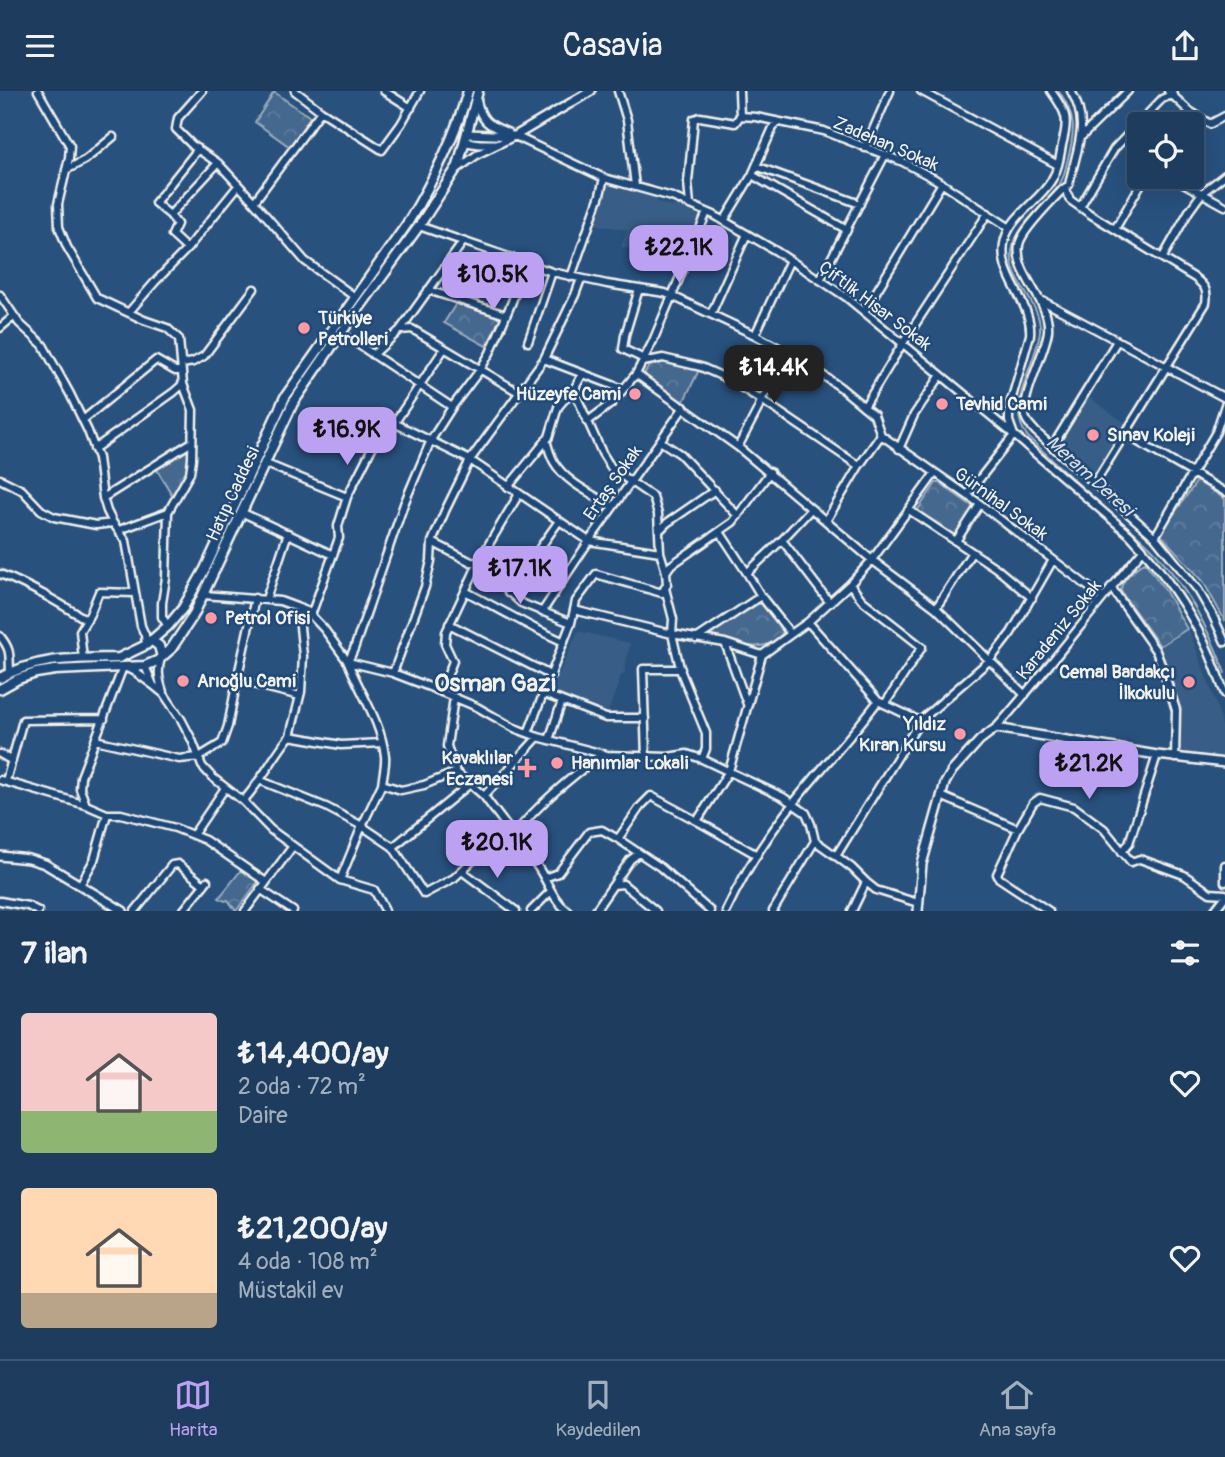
<!DOCTYPE html>
<html lang="tr">
<head>
<meta charset="utf-8">
<style>
	:root { --surface:#1e3d5e; --page:#2b4867; --text:#f1f3f6; --muted:#a1aebc; --line:#3c5673; --accent:#bca0f2 }
	body { margin:0; font-family:Pangolin,sans-serif; background:var(--page); color:var(--text); height:100vh; display:flex; flex-direction:column; font-size:26px; white-space:nowrap }
	* { box-sizing:border-box; margin:0 }
	p { font-size:23px; color:var(--muted) }
	.icon { flex:none; width:38px; height:38px; fill:none; stroke:currentColor; stroke-width:2; stroke-linecap:round; stroke-linejoin:round }
	.map { position:relative; height:820px; overflow:hidden }
	.side { display:flex; flex-direction:column; background:var(--surface); flex:1 }
	.side>* { flex:none }
	.fabs { position:absolute; left:1127px; top:21px; display:grid; gap:14px }
	.fabs a { display:grid; place-items:center; width:77px; height:77px; border-radius:7px; background:var(--surface); box-shadow:0 7px 28px #0002,0 0 0 2px var(--line); font-size:35px }
	.price { position:absolute; translate:-50% -60px; padding:0 16px; border-radius:14px; background:var(--accent); color:#111; font-size:23px; line-height:46px; filter:drop-shadow(0 2px 4px #0008) }
	.price::after { content:''; position:absolute; left:50%; top:42px; width:21px; height:16px; margin-left:-10px; background:inherit; clip-path:polygon(0 0,100% 0,50% 100%) }
	.price.active { background:#222; color:#fff }
	ul { padding:0; list-style:none }
	li { display:flex; align-items:center; gap:21px; height:175px; padding:0 21px }
	li span { display:grid; place-items:center; flex:none; width:196px; height:140px; border-radius:7px; color:#555 }
	li>.icon { margin-inline-start:auto }
	span .icon { width:84px; height:84px; fill:#fffc; stroke-width:1 }
	li b { font-size:30px }
	h2 { display:flex; justify-content:space-between; align-items:center; height:84px; padding:0 21px; font-size:30px }
	header { display:flex; justify-content:space-between; align-items:center; height:91px; padding:0 21px; background:var(--surface); font-size:32px; font-weight:600 }
	.tabs { display:flex; justify-content:space-around; align-items:center; height:98px; border-top:2px solid var(--line); background:var(--surface); font-size:19px; color:var(--muted) }
	.tabs a { display:grid; justify-items:center; gap:4px }
	.tabs .active { color:var(--accent) }
	.map>svg:first-child { display:block }
</style>
</head>
<body>
<header><svg class="icon" aria-label="menu" viewBox="0 0 24 24"><path d="M4 6h16M4 12h16M4 18h16"/></svg>Casavia<svg class="icon" aria-label="share" viewBox="0 0 24 24"><path d="M12 15V3M7 8l5-5 5 5M5 13v7h14v-7"/></svg></header>
<div class="map">
<svg width="1225" height="820" viewBox="0 0 1225 820">
	<defs>
		<pattern id="forest-crowns" width="20" height="18" patternUnits="userSpaceOnUse" patternTransform="scale(1.75)"><rect width="20" height="18" fill="#45688e"/><path d="M2 6a3 3 0 1 1 6 0M12 15a3 3 0 1 1 6 0" fill="none" stroke="#607e9e"/></pattern>
	</defs>
	<rect width="100%" height="100%" fill="#28517e"/>
	<filter id="ink" filterUnits="userSpaceOnUse"><feTurbulence type="fractalNoise" baseFrequency=".0143" numOctaves="2"/><feDisplacementMap in="SourceGraphic" scale="14" xChannelSelector="R" yChannelSelector="G"/><feConvolveMatrix kernelMatrix="1 2 1 2 8 2 1 2 1" color-interpolation-filters="sRGB"/></filter>
	<g filter="url(#ink)">
		<path fill="#375d86" d="M606,92L656,107L658,111L671,116L676,114L692,120L700,125V130L686,162L672,159L662,162L621,156L627,139L592,133Z
			M1089,306L1128,334L1094,387L1057,355Z
			M1186,538L1190,541L1215,609L1225,642V668L1180,661L1178,621L1165,573L1158,556Z
			M578,540L630,552L624,583L621,585L609,619L603,621L550,603Z"/>
		<path fill="url(#forest-crowns)" stroke="#9cacbb" stroke-width="2" d="M274,1L310,26L290,56L255,31Z
			M457,211L500,224L501,228L486,255L444,232Z
			M662,270L699,279L683,312L646,286L645,281L653,271Z
			M181,359L189,360C192,377 181,392 174,407L156,377Z
			M1197,390L1225,408V530L1203,490L1160,443Z
			M936,392H939L972,415L973,420L955,445L917,420Z
			M1145,471L1165,499L1187,538L1160,555L1124,505C1123,503 1122,501 1121,499C1121,489 1137,475 1145,471Z
			M758,513H762L784,540C764,567 736,552 710,545L709,543Z
			M242,778L257,788V792L236,820L228,809L225,810L219,807Z"/>
		<g fill="none" stroke-linecap="round" stroke-linejoin="round">
			<path stroke="#a4b2be" stroke-width="2" d="M1059,0C1077,26 1075,42 1067,71C1065,79 1064,88 1058,96C1043,116 1017,133 1012,160C1007,190 1042,211 1040,240C1037,273 1003,316 1028,346C1053,370 1078,393 1103,416C1121,431 1140,444 1156,462C1187,497 1209,538 1225,582"/>
			<defs>
				<path id="minor" d="M38,0L70,55L69,67L58,113L59,136L67,156L97,207L144,229L167,237L179,248L183,293L193,319L192,368L190,382L168,421L119,439
					M202,0L178,27L176,38L193,55L218,72L254,111L321,20
					M295,0L321,20L382,59L401,33L420,0
					M384,0L411,17
					M618,0L627,29L635,95
					M921,0L1058,74
					M1051,0C1067,22 1069,28 1062,54C1060,66 1058,79 1051,90C1039,110 1012,124 1005,148C995,184 1033,210 1030,244L1009,317V330L1014,344L1130,444C1160,476 1189,518 1207,557C1214,572 1219,588 1225,603
					M1071,0C1091,34 1076,58 1069,94L1062,99C1052,110 1021,140 1019,154C1014,184 1051,210 1048,240C1046,261 1018,311 1026,328C1028,333 1033,337 1036,341L1155,446L1198,499L1212,523L1225,551
					M1168,0L1188,19L1210,33L1225,25
					M740,25L756,26L824,40L903,71L935,88L1010,137
					M776,30L752,84L847,139
					M1185,33L1193,22
					M1082,45L1128,0
					M865,57L890,0
					M198,58L155,112L170,124L218,72
					M756,75L860,113
					M66,79L85,69L113,46
					M456,79L478,63L515,45L604,87L672,106L714,124L776,160L846,206L1014,344L967,404
					M1172,86L1225,115
					M1065,97L1070,109L1090,123L1195,187C1205,195 1208,199 1206,212L1094,393
					M254,111L305,170L355,206
					M690,114L688,91L694,28L700,26L735,32L740,25L739,0
					M1080,116L1114,58L1162,8L1171,4L1173,0
					M170,124L177,133L172,144L187,158
					M724,130L752,84
					M419,135L552,181L607,193L665,202L672,205L755,244L796,266L840,296L874,324L881,344L859,375L826,430
					M1115,138L1145,86
					M1163,166L1189,120L1202,102L1225,84
					M571,186L600,104L604,87
					M820,189L885,64
					M639,198L625,244L623,258L644,268
					M428,199L506,224
					M0,204L19,232L43,254L70,303L88,340L98,367L103,407L107,420L113,432L126,450L141,535L145,544L146,554
					M1039,208L1225,307
					M129,221L155,191L187,158L238,95
					M864,221L942,92
					M711,223L747,143
					M0,237L14,225
					M400,239L463,151
					M341,242L452,316
					M755,244L790,169
					M528,251L552,181
					M373,264L400,239L412,238L520,302
					M544,268L623,298
					M643,271L663,267L701,276L728,288L766,312L859,375
					M182,273L193,271L204,265L254,198
					M636,283L738,356L872,469L936,517L1025,604
					M864,316L903,252L988,122
					M83,329L156,269L175,280H181
					M587,331L612,312L636,283L653,250L707,121
					M394,332L470,369L589,450L660,461
					M881,344L980,413L1103,507
					M1126,344L1225,401
					M546,349C548,356 550,364 554,371C566,392 593,403 613,416
					M660,350L680,363L738,425
					M738,356L758,318L761,309L775,286L786,261
					M1052,356L1117,250
					M94,358L174,301L183,293
					M899,358L914,324L941,284
					M264,372L347,406
					M0,388L22,399L41,419L54,426L96,434L113,432
					M508,396L549,346L558,316L575,296
					M519,403L486,458L482,470L491,484L521,512L571,532
					M103,407L192,351
					M811,418L782,449L830,512
					M909,419L996,477L1032,507
					M243,422L333,464
					M659,440L667,432L715,399
					M720,441L747,482
					M1155,446L1216,341L1225,314
					M782,449L747,482L761,505L791,543L808,531
					M956,450L980,413
					M432,451L471,471L483,472
					M666,481L670,475L733,431L770,381
					M0,483C31,495 59,512 87,529
					M850,493L872,469L935,382
					M1111,496L1156,560L1164,581L1176,619L1175,667
					M465,500L534,537L564,551
					M508,502L559,430
					M204,504L280,510L307,520L324,538L348,571L393,582L427,595L477,616L514,637L538,646L607,664L668,666L687,663L702,668L783,706L806,722L811,733L815,750L836,765L852,777L866,791L876,799L918,812
					M266,508L288,442
					M298,517L303,565L301,601L290,645L341,654L382,652
					M936,517L972,461
					M574,519L672,543L673,528L665,497
					M542,521L589,450L684,316
					M311,524L339,447L338,435L347,406L376,349L385,346L444,258
					M449,533L552,585
					M168,535L162,526V512L166,487L168,421
					M0,545C12,560 9,564 10,582
					M696,548L761,505
					M725,552L762,564
					M161,567C157,580 159,589 163,601
					M83,568L80,540L90,523L99,501L135,502
					M145,575L153,594L164,603L181,628L192,649L202,675L212,686L243,710L271,739L340,789L374,799L384,817L385,820
					M393,582L425,496L431,470L432,451L445,420L470,369L544,268L575,204L581,188
					M237,589L255,507
					M153,594L134,580L123,576L81,686L80,698L86,714L107,723H121L175,737L205,749L266,791
					M441,601L453,570L445,553L446,541L476,477L483,472
					M544,603L606,627H645
					M454,606L447,655L456,681L484,705
					M878,610L808,531L850,493L862,509L922,556L885,613
					M996,637C1047,580 1093,517 1143,459
					M528,642L571,532L576,510L596,483L662,502L667,493L666,481L660,461L658,423L653,406L612,378L602,362L576,304V295L582,284
					M538,646L484,705C501,729 520,751 537,775C548,790 552,809 568,820
					M95,649L179,668L199,666L222,652L228,635L237,589L300,605
					M549,649L562,610
					M0,663L12,670
					M646,666L643,578H681
					M702,668L706,658V642L681,581L672,543L725,552L747,613
					M456,681L424,694L401,699L382,693C383,684 386,673 385,665C381,630 360,602 348,571L354,558L404,413L431,349L452,316L480,279L490,262L511,213L526,173
					M0,689L86,714
					M259,689L326,716L362,735L340,789
					M6,690L23,629L104,628
					M382,693L362,735L393,756L424,803L454,787L507,737
					M941,705L1018,738L1033,712L1040,707L1074,716L1104,738L1131,771L1140,768L1184,784L1210,802L1225,803
					M243,710C261,691 273,666 290,645
					M697,730L651,705L640,716L618,748L660,776L710,820
					M1018,738L997,783L999,787L1049,820
					M193,744L225,697
					M513,745C538,713 570,687 602,663
					M393,756L470,693
					M1122,761L1129,752L1157,664
					M757,764L697,730L729,680L762,564L791,543
					M836,765L920,630
					M1225,774V791
					M462,780L516,820
					M544,787L558,782L589,741L602,739L618,748
					M80,794L94,769L107,723
					M613,794L630,769L639,762
					M260,798L293,820
					M0,810L28,815L38,820
					M135,820L172,774L178,773L204,794
					M183,820L207,790
					M245,820L293,755
					M531,820L551,800
					M595,820L613,794L623,793L656,820
					M726,820C744,781 768,744 795,710C822,676 852,645 878,610L920,630L990,569L1011,542L1053,469
					M773,820L815,750
					M852,820L866,791
					M1214,820L1225,806"/>
				<path id="tertiary" d="M476,8C481,30 488,34 508,42
					M468,43L515,45L591,0
					M466,51L480,53H496
					M0,765L29,768L45,773L123,820
					M918,820L922,773L945,692L952,680L980,649L996,637L1157,664L1225,672"/>
				<path id="secondary" d="M151,549L159,555L162,566
					M0,587C40,565 75,568 119,567L146,554L168,535L183,517L205,478L285,306L407,133C432,92 455,46 468,0
					M0,598L18,588L36,582L55,579L145,575L157,570L171,558L193,525L293,312L341,242L419,135L458,75L478,0"/>
			</defs>
			<use href="#minor" stroke="#f4f1e8" stroke-width="11"/>
			<use href="#tertiary" stroke="#f4f1e8" stroke-width="12"/>
			<use href="#secondary" stroke="#f4f1e8" stroke-width="13"/>
			<use href="#minor" stroke="#1f4a7a" stroke-width="6"/>
			<use href="#tertiary" stroke="#1f4a7a" stroke-width="7"/>
			<use href="#secondary" stroke="#1f4a7a" stroke-width="8"/>
		</g>
	</g>
	<g fill="#ff9aa2" stroke="#1f4a7a" stroke-width="2.5">
		<circle cx="304" cy="237" r="7"/>
		<circle cx="635" cy="303" r="7"/>
		<circle cx="942" cy="313" r="7"/>
		<circle cx="1093" cy="344" r="7"/>
		<circle cx="211" cy="527" r="7"/>
		<circle cx="183" cy="590" r="7"/>
		<circle cx="1189" cy="591" r="7"/>
		<circle cx="960" cy="643" r="7"/>
		<circle cx="557" cy="672" r="7"/>
		<path d="M523.5 666.5h7v7h7v7h-7v7h-7v-7h-7v-7h7z"/>
	</g>
	<g text-anchor="middle" dominant-baseline="central" stroke-width="5" stroke-linejoin="round" paint-order="stroke">
		<g font-size="18" fill="#f4f1e8" stroke="#1f4a7a">
			<text transform="translate(886 53) rotate(23)">Zadehan Sokak</text>
			<text transform="translate(875 215) rotate(37)">Çiftlik Hisar Sokak</text>
			<text transform="translate(613 392) rotate(-55)">Ertaş Sokak</text>
			<text transform="translate(233 403) rotate(-65)">Hatıp Caddesi</text>
			<text transform="translate(1001 413) rotate(36)">Gürnihal Sokak</text>
			<text transform="translate(1059 539) rotate(-51)">Karadeniz Sokak</text>
		</g>
		<g font-size="18" font-weight="bold" fill="#f4f1e8" stroke="#1f4a7a" text-anchor="start">
			<text x="318" y="227">Türkiye<tspan x="318" dy="21">Petrolleri</tspan></text>
			<text x="621" y="303" text-anchor="end">Hüzeyfe Cami</text>
			<text x="956" y="313">Tevhid Cami</text>
			<text x="1107" y="344">Sınav Koleji</text>
			<text x="225" y="527">Petrol Ofisi</text>
			<text x="1175" y="581" text-anchor="end">Cemal Bardakçı<tspan x="1175" dy="21">İlkokulu</tspan></text>
			<text x="197" y="590">Arıoğlu Cami</text>
			<text x="946" y="633" text-anchor="end">Yıldız<tspan x="946" dy="21">Kıran Kursu</tspan></text>
			<text x="513" y="667" text-anchor="end">Kavaklılar<tspan x="513" dy="21">Eczanesi</tspan></text>
			<text x="571" y="672">Hanımlar Lokali</text>
		</g>
		<g font-size="19" font-style="italic" fill="#d9dcda" stroke="#1f4a7a">
			<text transform="translate(1090 385) rotate(42)">Meram Deresi</text>
		</g>
		<g font-size="24" font-weight="bold" fill="#f4f1e8" stroke="#1f4a7a">
			<text x="495" y="592">Osman Gazi</text>
		</g>
	</g>
</svg>
<div class="fabs">
<a><svg class="icon" aria-label="locate" viewBox="0 0 24 24"><circle cx="12" cy="12" r="6"/><path d="M12 2v4M12 18v4M2 12h4M18 12h4"/></svg></a>
</div>
<b class="price" style="left:679px;top:194px">₺22.1K</b>
<b class="price" style="left:493px;top:221px">₺10.5K</b>
<b class="price active" style="left:774px;top:314px">₺14.4K</b>
<b class="price" style="left:347px;top:376px">₺16.9K</b>
<b class="price" style="left:520px;top:515px">₺17.1K</b>
<b class="price" style="left:1089px;top:710px">₺21.2K</b>
<b class="price" style="left:497px;top:789px">₺20.1K</b>
</div>
<section class="side">
<h2>7 ilan<svg class="icon" aria-label="filters" viewBox="0 0 24 24"><path d="M4 7h16M4 17h16"/><circle cx="9" cy="7" r="2"/><circle cx="15" cy="17" r="2"/></svg></h2>
<ul>
<li><span style="background:linear-gradient(#f6c9c9 70%,#8fb573 0)"><svg class="icon" aria-label="home" viewBox="0 0 24 24"><path d="M3 11l9-7 9 7M6 9v11h12V9"/></svg></span><div><b>₺14,400/ay</b><p>2 oda · 72 m²</p><p>Daire</p></div><svg class="icon" aria-label="heart" viewBox="0 0 24 24"><path d="M12 20l-8-8c-3-5 5-10 8-4 3-6 11-1 8 4z"/></svg></li>
<li><span style="background:linear-gradient(#ffd9b3 75%,#b9a48a 0)"><svg class="icon" aria-label="home" viewBox="0 0 24 24"><path d="M3 11l9-7 9 7M6 9v11h12V9"/></svg></span><div><b>₺21,200/ay</b><p>4 oda · 108 m²</p><p>Müstakil ev</p></div><svg class="icon" aria-label="heart" viewBox="0 0 24 24"><path d="M12 20l-8-8c-3-5 5-10 8-4 3-6 11-1 8 4z"/></svg></li>
</ul>
</section>
<nav class="tabs">
<a class="active"><svg class="icon" aria-label="map" viewBox="0 0 24 24"><path d="M3 6l6-2 6 2 6-2v14l-6 2-6-2-6 2zM9 4v14M15 6v14"/></svg>Harita</a>
<a><svg class="icon" aria-label="saved" viewBox="0 0 24 24"><path d="M7 4h10v16l-5-4-5 4z"/></svg>Kaydedilen</a>
<a><svg class="icon" aria-label="home" viewBox="0 0 24 24"><path d="M3 11l9-7 9 7M6 9v11h12V9"/></svg>Ana sayfa</a>
</nav>
</body>
</html>
